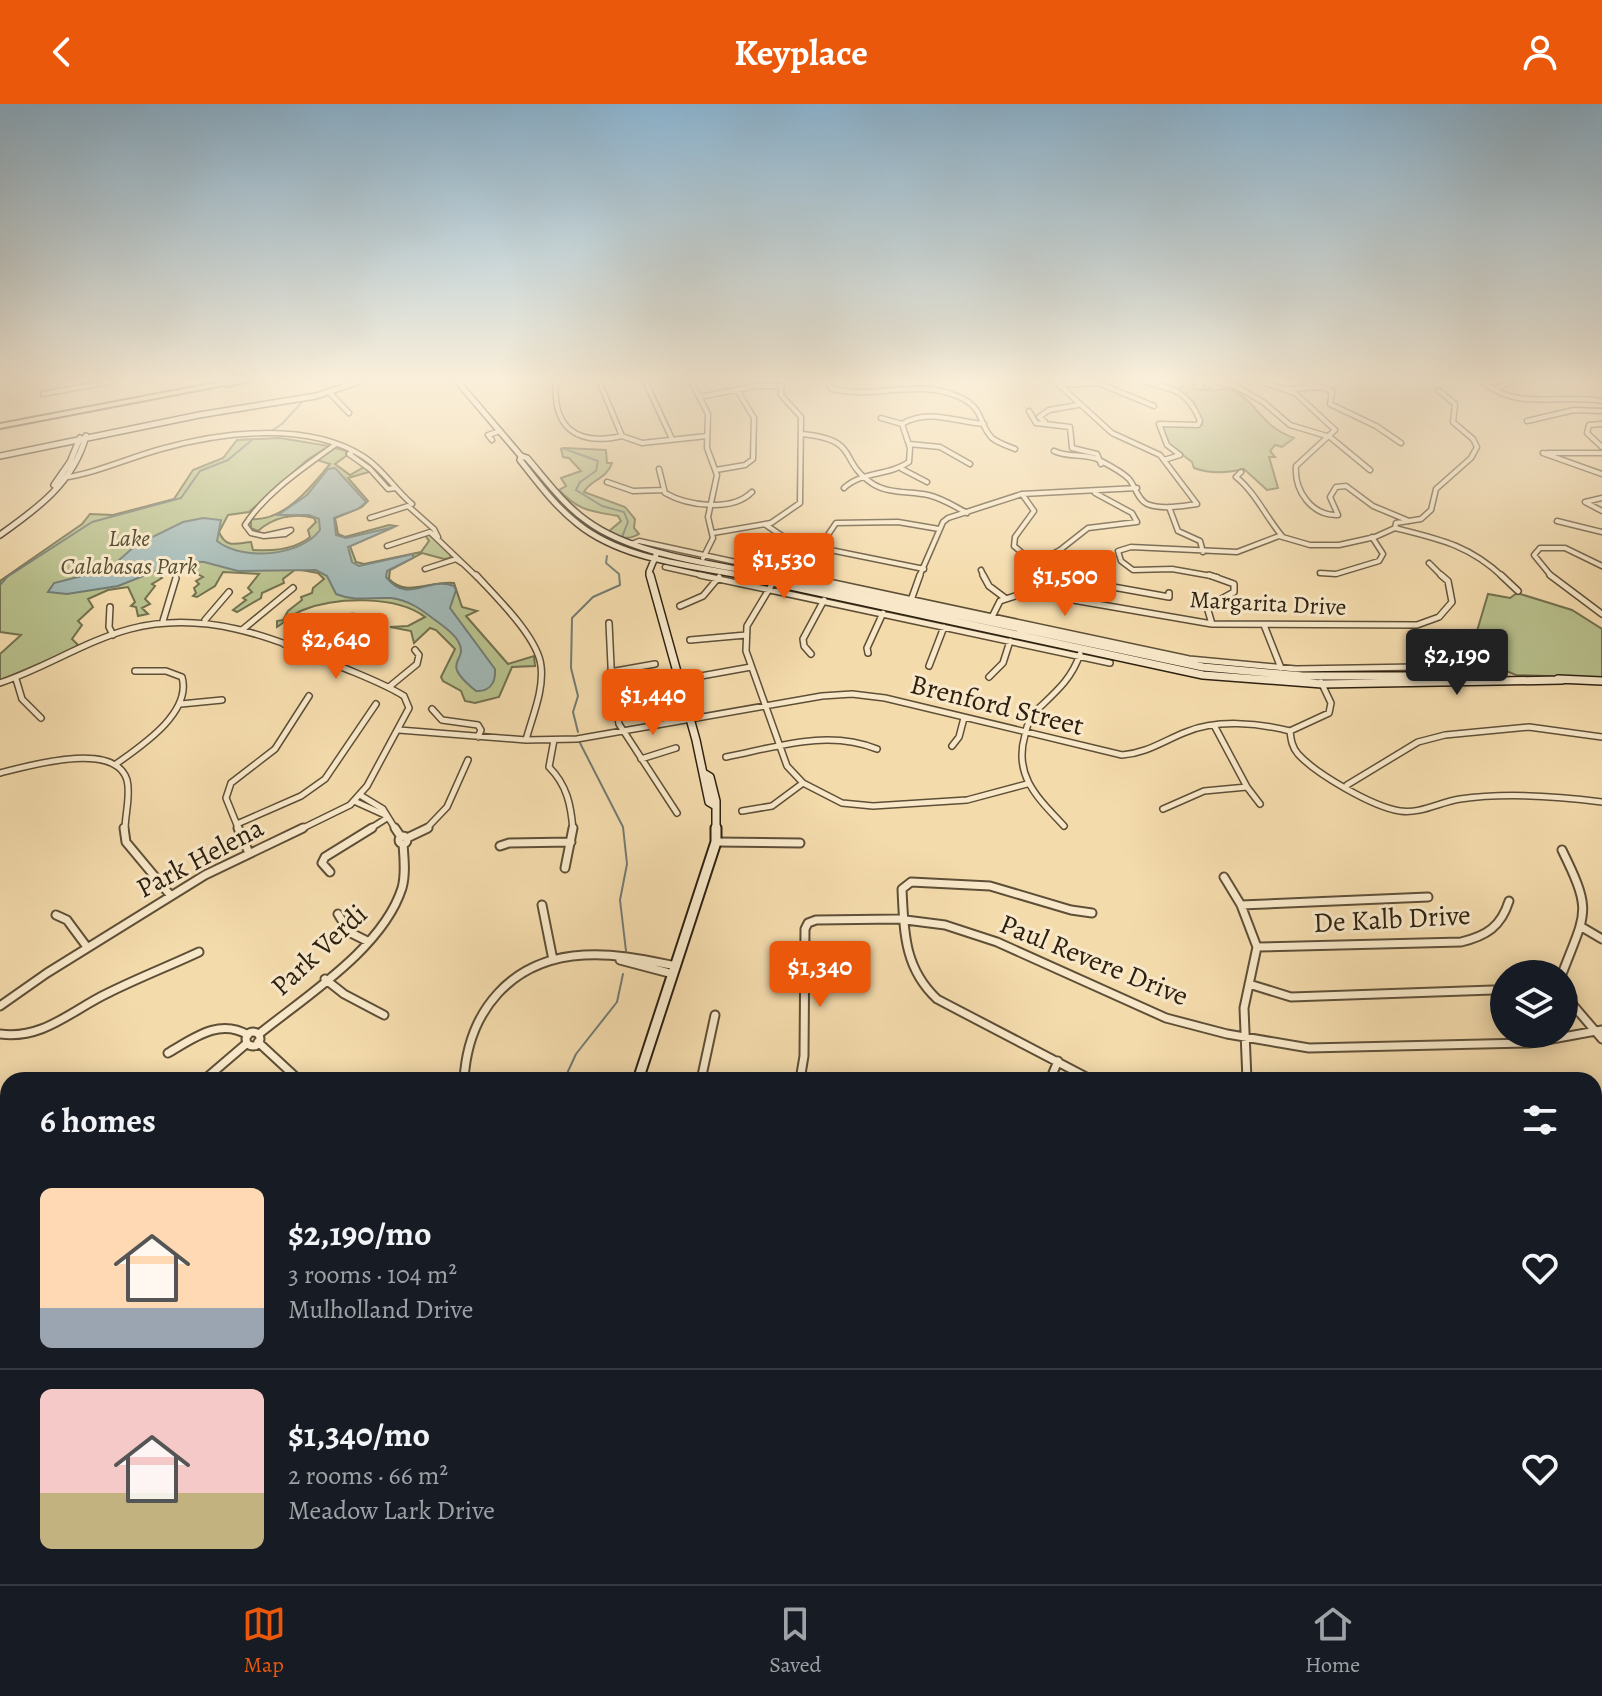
<!DOCTYPE html>
<html lang="en">
<head>
<meta charset="utf-8">
<style>
	:root { --surface:#171b24; --page:#20242c; --text:#f1f3f6; --muted:#9ea1a6; --line:#363941; --accent:#ea580c }
	body { margin:0; font-family:Alegreya,serif; background:var(--page); color:var(--text); height:100vh; display:flex; flex-direction:column; font-size:30px; white-space:nowrap }
	* { box-sizing:border-box; margin:0 }
	p { font-size:26px; color:var(--muted) }
	.icon { flex:none; width:44px; height:44px; fill:none; stroke:currentColor; stroke-width:2; stroke-linecap:round; stroke-linejoin:round }
	.map { position:relative; flex:1; overflow:hidden }
	.side { position:absolute; left:0px; top:968px; width:1602px; height:512px; display:flex; flex-direction:column; background:var(--surface); border-radius:24px 24px 0 0; box-shadow:0 4px 20px #0003 }
	.side>* { flex:none }
	.fabs { position:absolute; left:1490px; top:856px; display:grid; gap:16px }
	.fabs a { display:grid; place-items:center; width:88px; height:88px; border-radius:50%; background:var(--surface); box-shadow:0 4px 20px #0003; font-size:40px }
	.price { position:absolute; translate:-50% -68px; padding:0 18px; border-radius:8px; background:var(--accent); color:#fff; font-size:26px; line-height:52px; filter:drop-shadow(0 2px 4px #0008) }
	.price::after { content:''; position:absolute; left:50%; top:48px; width:24px; height:18px; margin-left:-12px; background:inherit; clip-path:polygon(0 0,100% 0,50% 100%) }
	.price.on { background:#222; color:#fff }
	ul { padding:0; list-style:none }
	li { display:flex; align-items:center; gap:24px; height:200px; padding:0 40px }
	li+li { border-top:2px solid var(--line) }
	li span { display:grid; place-items:center; flex:none; width:224px; height:160px; border-radius:12px; color:#555 }
	li>.icon { margin-inline-start:auto }
	span .icon { width:96px; height:96px; fill:#fffc; stroke-width:1 }
	li b { font-size:34px }
	h2 { display:flex; justify-content:space-between; align-items:center; height:96px; padding:0 40px; font-size:34px }
	header { display:flex; justify-content:space-between; align-items:center; height:104px; padding:0 40px; background:var(--accent); color:#fff; font-size:36px; font-weight:700 }
	.menu { display:flex; justify-content:space-around; align-items:center; height:112px; border-top:2px solid var(--line); background:var(--surface); font-size:22px; color:var(--muted) }
	.menu a { display:grid; justify-items:center; gap:4px }
	.menu .on { color:var(--accent) }
	.map>svg:first-child { display:block }
</style>
</head>
<body>
<header><svg class="icon" aria-label="back" viewBox="0 0 24 24"><path d="M15 5l-7 7 7 7"/></svg>Keyplace<svg class="icon" aria-label="person" viewBox="0 0 24 24"><circle cx="12" cy="8" r="4"/><path d="M4 21q1-7 8-7t8 7"/></svg></header>
<div class="map">
<svg width="1602" height="1480" viewBox="0 0 1602 1480">
	<rect width="100%" height="100%" fill="#f4dbac"/>
	<filter id="stains"><feTurbulence type="fractalNoise" baseFrequency=".0025" numOctaves="4"/><feColorMatrix values="0 0 0 0 .2 0 0 0 0 .09 0 0 0 0 .02 0 0 0 .5 -.17"/></filter>
	<radialGradient id="worn" r=".72"><stop offset=".6" stop-color="#630" stop-opacity="0"/><stop offset="1" stop-color="#630" stop-opacity=".3"/></radialGradient>
	<path fill="#b8c18d" stroke="#72704e" stroke-width="2" d="M1184,277H1192L1195,285C1210,290 1224,282 1233,286C1259,300 1260,322 1294,334L1282,343L1275,341L1270,347L1275,353H1269L1278,384L1267,386L1244,365C1226,369 1211,370 1194,364L1192,358L1167,339L1160,320L1202,321L1194,298L1178,288Z
		M280,334L329,342L307,356L249,408L228,411L219,428C226,445 237,439 251,438L253,446C272,447 290,446 306,436L310,433L308,426L316,418L314,414C294,408 272,414 258,427L251,424V415C284,418 311,383 330,360L317,356L335,344L346,347V352L335,360L350,371L364,363L369,368L348,374L368,397L362,403L335,414L338,430L345,433L389,421L396,422L350,442L356,458L364,460L421,448L429,437L425,431L430,430L451,450L450,454L444,455L422,449L390,466L389,475C407,494 431,476 454,479L462,503L477,507L466,512L508,560L534,552L535,562L512,563L499,593L475,599L465,597L461,587L443,577L441,573L455,545L436,526L430,524L414,539L411,527L390,523L408,522L425,513C396,491 336,493 303,506C294,509 286,517 277,523V517L283,516L288,507L302,496L301,493L312,489L313,484L324,475L318,469L296,465L283,475L284,479L262,489L261,494L237,508L233,506L246,496L243,494L252,488L248,484L259,470L223,468L215,482L197,493L193,492L196,489L194,484L199,480L196,477L203,473L196,469L199,459H180L160,466L159,471L162,474L152,480L155,482L145,495L150,500L142,504L148,510L138,512L136,503L131,502L135,498L128,483L108,486L88,495L93,503L78,517L82,521L72,535L80,543L0,576V550L21,531L0,528V477L82,420L90,410L113,411L174,395L193,366L223,354L237,336Z
		M565,344L606,346L607,359H612C607,375 590,376 584,388L625,403L635,415L634,424L639,430C627,437 620,433 608,428L621,417L618,412C592,407 580,408 559,386L566,382L561,374L581,367L569,354L563,353L561,345Z
		M1517,489L1572,506L1602,525V574L1516,571L1494,562L1479,542L1484,536L1477,527L1488,490L1510,494Z
		M0,1292L8,1293V1472H28L22,1480H0Z"/>
	<path fill="#a1b8b6" stroke="#727b74" stroke-width="2" d="M335,364L366,398L358,405L334,414L336,431L346,434L394,423L348,443L352,458L359,462L413,450V454L387,467L386,473C409,501 426,472 454,482L456,486L450,504L495,565C496,578 490,588 476,587C436,555 471,559 458,537C453,528 443,522 435,516C422,506 409,496 391,494C372,493 355,498 336,490L327,472L316,466L238,467L204,458L181,457L118,482L67,490L48,488L54,479L109,465L136,441L183,418L203,414L221,416L217,437C242,457 300,453 320,426L319,415L309,411H278L307,391L328,365Z"/>
	<g fill="none" stroke-linecap="round" stroke-linejoin="round">
		<path stroke="#727b74" stroke-width="2" d="M321,277L326,281
			M271,327L282,320L302,298
			M562,344L598,357L596,367L580,378L576,386L602,402L624,408L628,418L622,433
			M0,481L7,473L92,418L181,394L200,367L228,356L253,335
			M578,628L573,608L578,592L571,564L572,514L593,493L620,481L619,470L606,459L607,452
			M580,639L623,723L627,760L620,796L626,847
			M564,976L576,950L617,898L623,870"/>
		<defs>
			<path id="street-far3" d="M556,277C552,325 578,342 622,332
				M599,277L622,332
				M645,277L672,335
				M691,277L708,310L707,344L717,371L708,413L713,434L703,454
				M827,277L832,285C874,295 917,275 957,292C986,304 977,319 992,334C998,339 1008,342 1015,345
				M1141,277C1171,284 1188,286 1200,317L1198,321L1159,320L1167,341L1180,351L1164,356
				M1215,277L1237,283L1263,298L1290,321L1330,333L1370,366
				M1258,277L1295,289L1335,326L1296,362C1294,387 1312,412 1338,411L1330,393L1336,383L1346,382L1373,402L1409,417
				M1302,277L1332,287L1330,300L1376,322L1401,339
				M1481,277C1518,308 1560,289 1602,297
				M1059,281L1098,279L1154,302
				M1207,283L1213,277
				M1287,285L1325,283L1342,277
				M1495,285L1513,277
				M329,288L349,309
				M43,290L113,277
				M699,293L757,282H781
				M1029,307L1036,319L1070,323L1072,344L1097,350L1101,360
				M881,314L902,320
				M1527,317L1574,306L1602,307
				M1045,318L1039,313L1049,306L1078,301
				M902,320C928,304 956,318 984,320
				M1602,320L1589,321L1587,329L1602,343
				M802,330C862,336 837,357 873,380C889,390 910,387 928,391C942,394 954,402 967,409
				M622,332L642,339L707,332
				M492,336L488,331L500,327
				M909,340L940,343L970,360
				M353,347L349,350L370,365L388,385L396,384
				M1054,347C1068,354 1083,349 1097,355C1107,360 1121,367 1129,375C1135,382 1138,396 1147,400C1162,406 1181,402 1197,400L1160,351L1112,329L1055,277
				M1543,349L1602,370
				M1547,349H1602
				M659,365L665,389C688,402 732,408 752,388
				M902,365L927,378
				M716,366L745,361L753,355L754,314L737,286
				M1241,368L1236,373C1255,388 1266,413 1282,432
				M62,374C97,369 128,354 161,345C222,328 308,317 364,353C383,365 395,386 412,400
				M607,378L633,387L664,386
				M844,384C862,367 889,372 909,358L910,344L902,320
				M1022,390L1034,407L1015,433L1014,442L1050,473
				M1602,394L1585,398L1602,407
				M1169,403L1178,427L1200,437L1203,448
				M370,414L408,402L434,425L438,433
				M1557,417L1602,428
				M766,421L791,438L924,465
				M1395,424C1439,435 1469,441 1503,473
				M291,426L285,430L264,432Z
				M713,429L771,419L800,399L801,313L781,291L782,277
				M264,432L251,429L245,421C266,388 305,363 336,340
				M631,440L639,437L805,473
				M387,442L430,428L477,473
				M819,444L836,419L898,418L939,425
				M1035,459L1060,446L1088,424L1137,418L1132,409L1095,389
				M1429,459L1443,473
				M665,463L710,473
				M425,465L456,455L462,459
				M981,466L984,473
				M1082,469L1083,473
				M1320,469L1336,470L1379,457L1383,450L1372,433
				M919,473L943,418L948,414L1022,390L1137,384
				M1217,473L1172,465L1133,466L1121,457L1118,447L1131,443L1237,448L1279,432L1310,441H1339L1375,433L1395,424L1396,419L1421,415L1431,406L1436,385L1471,354L1477,343L1473,335L1453,318L1455,300L1438,286
				M1552,473L1534,451L1540,444H1565L1602,462"/>
			<path id="street-far2" d="M476,471C495,492 538,533 541,562C544,587 532,613 526,636
				M700,471L1110,559
				M796,471L1189,555L1296,565L1476,562L1485,565L1493,574
				M983,471L989,482L1005,494
				M1049,471L1053,491
				M1083,471L1091,498
				M1209,471L1234,480V488L1207,503L1212,520
				M1501,471L1518,487
				M1550,471L1602,510
				M1085,478L1169,493V489
				M771,482L747,522L746,547L787,662L803,679
				M910,499L920,471
				M680,502L703,492L719,473
				M110,503L109,523L113,531
				M992,513L1000,497L1027,488L1212,520L1417,521L1439,513L1452,498L1448,477L1441,471
				M205,516L229,488
				M163,517L176,474
				M609,519L612,583L619,620L677,709
				M1264,521L1281,564
				M242,526L293,484
				M690,536L746,531
				M284,540C311,521 348,502 381,520
				M868,549L867,544L883,509
				M811,550L804,542L803,535L824,496
				M929,562L944,523
				M610,568L655,560
				M701,572L751,563
				M989,573L1003,559L1010,537
				M16,575L22,595L41,614
				M0,579C45,564 85,537 130,525C203,506 271,532 337,561C360,571 383,579 404,592L409,604L367,682L350,701L299,726
				M389,583L417,560L419,551L415,546
				M181,600L222,596
				M617,604L664,595
				M432,605L442,616L478,621L481,626L478,633
				M1215,623L1247,683L1260,700
				M399,626L526,636L577,635L822,592L852,590L885,594L1122,651C1147,649 1163,637 1186,628C1217,615 1258,619 1290,627
				M1290,627C1291,636 1292,643 1298,650C1316,670 1373,703 1400,707C1421,710 1440,698 1460,695C1507,688 1556,692 1602,698
				M1290,627L1329,609L1331,599L1321,578
				M554,636L549,663C567,681 571,701 573,726
				M952,642L959,633L964,614
				M726,653C777,643 827,625 877,645
				M641,655L676,644
				M116,660C141,642 192,609 182,573L166,567H135
				M0,669C28,662 115,636 127,676C131,691 125,710 125,726
				M1347,681L1418,638L1445,631L1529,623L1602,633
				M360,691L383,705L396,726
				M354,697L385,711
				M1163,705L1204,687L1247,683
				M742,707L772,702L803,679L842,699L873,702L967,696L1027,680
				M237,720L301,692L325,675L376,600
				M1064,722C1038,694 1013,672 1025,631C1027,620 1031,611 1039,604C1057,587 1072,574 1080,550
				M239,726L226,694L231,679L275,645L309,592
				M368,726L387,714
				M425,726L447,703L468,656"/>
			<path id="street-far1" d="M124,724L126,738L171,792
				M238,724L249,749
				M395,724L401,733
				M399 736a4 4 0 1 1 8 0a4 4 0 1 1-8 0Z
				M407,734L428,724
				M716,738L800,739
				M500,742L509,739L571,738
				M1562,746C1593,809 1586,807 1562,870
				M565,764L573,724
				M330,768L322,759L325,753L372,724
				M1224,773L1241,801L1257,843L1244,904L1247,976
				M542,801L553,856
				M1241,801L1428,793
				M1092,809L1071,806L990,782L911,778L902,785C904,828 904,864 937,895L1092,976
				M338,810L349,828L367,837
				M56,811L67,816L87,843
				M1580,822L1602,835
				M1257,843L1461,838C1486,832 1501,823 1509,797
				M620,856L673,870
				M325,875L344,890L384,911
				M1249,880L1291,893L1493,886
				M1564,882L1573,901L1602,935
				M0,902L47,869L205,771L303,724
				M246 935a7 7 0 1 1 14 0a7 7 0 1 1-14 0Z
				M0,930C43,936 72,906 108,889C138,874 169,862 199,848
				M259,930C306,892 383,844 402,784C406,770 404,754 403,740
				M258,938L299,976
				M168,949C194,934 219,914 248,931
				M204,976L246,940
				M464,976C468,907 511,855 584,851C615,849 646,856 676,862
				M701,976L715,911
				M800,976L804,952L805,825L808,819L816,816L898,815L945,821L997,838L1166,914L1227,930L1309,944L1530,939L1602,926
				M1050,976L1058,957
				M1594,1035L1602,1038"/>
			<path id="street" d="M0,1085H8
				M629,1472L637,1480
				M755,1472L762,1480
				M1017,1472L1028,1480
				M1426,1472L1429,1480
				M147,1480L159,1472
				M300,1480L303,1472
				M525,1480L526,1472
				M1071,1480L1075,1472"/>
			<path id="secondary-far3" d="M457,277L521,352L520,356C538,379 555,402 578,420C624,457 693,461 748,473
				M0,352L199,311L316,292L361,277
				M521,352L527,354C546,376 564,401 587,417C636,453 719,460 778,473
				M54,381L70,358L80,334
				M0,431C38,404 73,379 86,332
				M650,473L649,468L656,451"/>
			<path id="secondary-far2" d="M650,471L696,636L709,698L714,701
				M739,471L1203,571L1322,580L1562,576
				M769,471L1203,563L1303,572H1488
				M1558,575L1602,577
				M705,670L710,673L716,697V726"/>
			<path id="secondary-far1" d="M638,976L716,738V724"/>
			<path id="secondary" d="M415,1480L417,1472"/>
			<path id="highway" d="M226,277H252L227,282L224,281L0,324V320Z"/>
		</defs>
		<use href="#street-far3" stroke="#5e4f37" stroke-width="7"/>
		<use href="#street-far2" stroke="#5e4f37" stroke-width="8"/>
		<use href="#street-far1" stroke="#5e4f37" stroke-width="11"/>
		<use href="#street" stroke="#5e4f37" stroke-width="13"/>
		<use href="#secondary-far3" stroke="#2c2010" stroke-width="8"/>
		<use href="#secondary-far2" stroke="#2c2010" stroke-width="10"/>
		<use href="#secondary-far1" stroke="#2c2010" stroke-width="13"/>
		<use href="#secondary" stroke="#2c2010" stroke-width="16"/>
		<use href="#highway" stroke="#2c2010" stroke-width="4"/>
		<use href="#street-far3" stroke="#f8e8c9" stroke-width="4"/>
		<use href="#street-far2" stroke="#f8e8c9" stroke-width="5"/>
		<use href="#street-far1" stroke="#f8e8c9" stroke-width="7"/>
		<use href="#street" stroke="#f8e8c9" stroke-width="9"/>
		<use href="#secondary-far3" stroke="#f8e8c9" stroke-width="5"/>
		<use href="#secondary-far2" stroke="#f8e8c9" stroke-width="7"/>
		<use href="#secondary-far1" stroke="#f8e8c9" stroke-width="9"/>
		<use href="#secondary" stroke="#f8e8c9" stroke-width="12"/>
		<use href="#highway" fill="#f4dbac" fill-rule="evenodd"/>
	</g>
	<linearGradient id="sky" x2="0" y2="1"><stop stop-color="#8bb6d4"/><stop offset="0.57" stop-color="#faefda"/><stop offset="1" stop-color="#faefda" stop-opacity="0"/></linearGradient>
	<rect width="1602" height="484" fill="url(#sky)"/>
	<g text-anchor="middle" dominant-baseline="central" stroke-width="6" stroke-linejoin="round" paint-order="stroke">
		<g font-size="24" font-style="italic" fill="#565036" stroke="#f8e8c9">
			<text x="129" y="434">Lake<tspan x="129" dy="28">Calabasas Park</tspan></text>
		</g>
		<g font-size="24" fill="#2c2010" stroke="#f8e8c9">
			<text transform="translate(1268 499) rotate(3)">Margarita Drive</text>
		</g>
		<g font-size="28" fill="#2c2010" stroke="#f8e8c9">
			<text transform="translate(997 601) rotate(14)">Brenford Street</text>
			<text transform="translate(200 754) rotate(-28)">Park Helena</text>
			<text transform="translate(1392 815) rotate(-3)">De Kalb Drive</text>
			<text transform="translate(319 846) rotate(-43)">Park Verdi</text>
			<text transform="translate(1094 856) rotate(22)">Paul Revere Drive</text>
		</g>
	</g>
	<rect width="100%" height="100%" filter="url(#stains)"/>
	<rect width="100%" height="100%" fill="url(#worn)"/>
</svg>
<div class="fabs">
<a><svg class="icon" aria-label="layers" viewBox="0 0 24 24"><path d="M12 4l9 5-9 5-9-5zM3 14l9 5 9-5"/></svg></a>
</div>
<b class="price" style="left:784px;top:497px">$1,530</b>
<b class="price" style="left:1065px;top:514px">$1,500</b>
<b class="price" style="left:336px;top:577px">$2,640</b>
<b class="price on" style="left:1457px;top:593px">$2,190</b>
<b class="price" style="left:653px;top:633px">$1,440</b>
<b class="price" style="left:820px;top:905px">$1,340</b>
<section class="side">
<h2>6 homes<svg class="icon" aria-label="filters" viewBox="0 0 24 24"><path d="M4 7h16M4 17h16"/><circle cx="9" cy="7" r="2"/><circle cx="15" cy="17" r="2"/></svg></h2>
<ul>
<li><span style="background:linear-gradient(#ffd9b3 75%,#9aa5b1 0)"><svg class="icon" aria-label="home" viewBox="0 0 24 24"><path d="M3 11l9-7 9 7M6 9v11h12V9"/></svg></span><div><b>$2,190/mo</b><p>3 rooms · 104 m²</p><p>Mulholland Drive</p></div><svg class="icon" aria-label="heart" viewBox="0 0 24 24"><path d="M12 20l-8-8c-3-5 5-10 8-4 3-6 11-1 8 4z"/></svg></li>
<li><span style="background:linear-gradient(#f6c9c9 65%,#c2b280 0)"><svg class="icon" aria-label="home" viewBox="0 0 24 24"><path d="M3 11l9-7 9 7M6 9v11h12V9"/></svg></span><div><b>$1,340/mo</b><p>2 rooms · 66 m²</p><p>Meadow Lark Drive</p></div><svg class="icon" aria-label="heart" viewBox="0 0 24 24"><path d="M12 20l-8-8c-3-5 5-10 8-4 3-6 11-1 8 4z"/></svg></li>
</ul>
</section>
</div>
<nav class="menu">
<a class="on"><svg class="icon" aria-label="map" viewBox="0 0 24 24"><path d="M3 6l6-2 6 2 6-2v14l-6 2-6-2-6 2zM9 4v14M15 6v14"/></svg>Map</a>
<a><svg class="icon" aria-label="saved" viewBox="0 0 24 24"><path d="M7 4h10v16l-5-4-5 4z"/></svg>Saved</a>
<a><svg class="icon" aria-label="home" viewBox="0 0 24 24"><path d="M3 11l9-7 9 7M6 9v11h12V9"/></svg>Home</a>
</nav>
</body>
</html>
